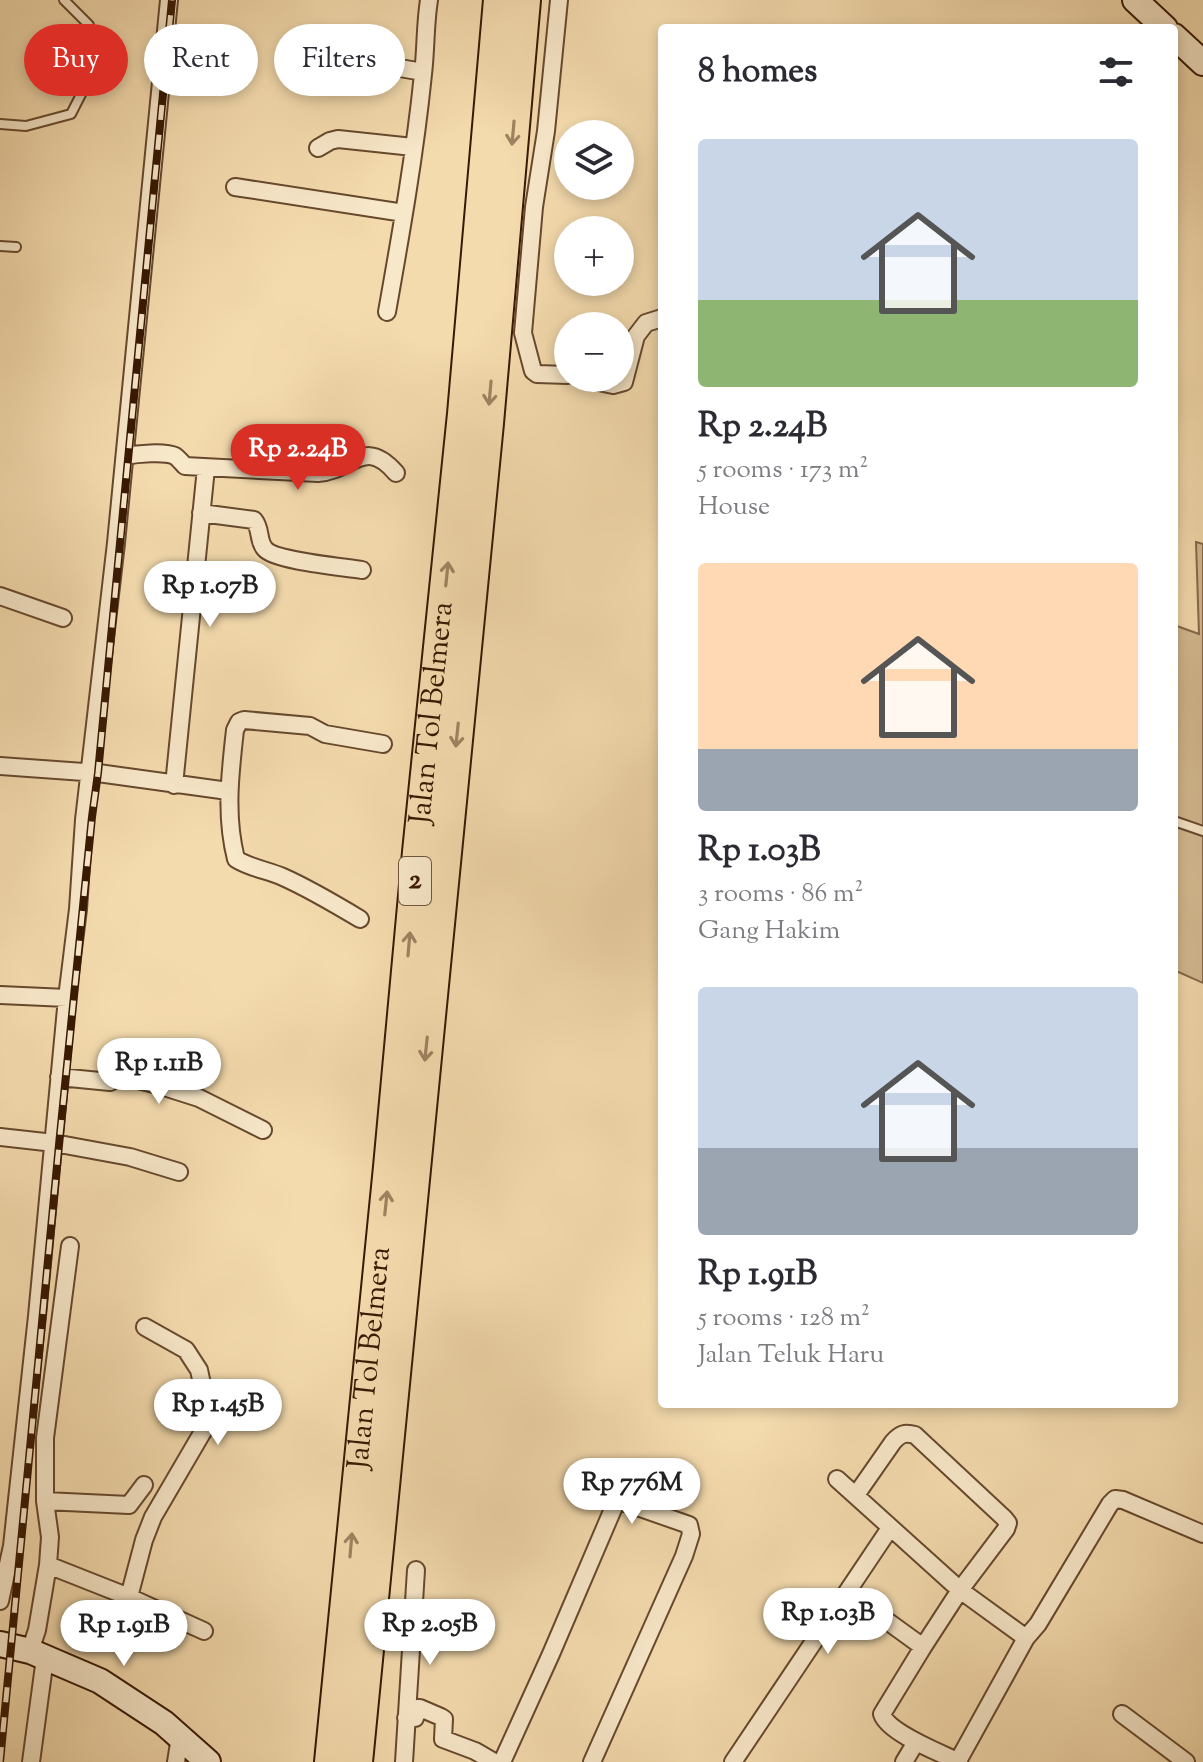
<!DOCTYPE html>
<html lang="en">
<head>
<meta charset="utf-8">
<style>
	:root { --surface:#fff; --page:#f7f7f7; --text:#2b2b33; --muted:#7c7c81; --accent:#d93025 }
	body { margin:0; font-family:"Sorts Mill Goudy",serif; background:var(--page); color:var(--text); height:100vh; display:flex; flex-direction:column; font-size:30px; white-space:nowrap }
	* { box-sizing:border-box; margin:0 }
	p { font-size:26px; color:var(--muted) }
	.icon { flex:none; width:44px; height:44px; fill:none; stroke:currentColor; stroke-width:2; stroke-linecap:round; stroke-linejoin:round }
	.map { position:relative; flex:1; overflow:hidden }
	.panel { position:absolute; left:658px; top:24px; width:520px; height:1384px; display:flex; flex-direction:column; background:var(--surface); border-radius:8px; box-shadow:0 4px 12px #0003 }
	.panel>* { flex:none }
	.top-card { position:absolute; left:24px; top:24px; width:514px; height:72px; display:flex; gap:16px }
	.fabs { position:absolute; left:554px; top:120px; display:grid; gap:16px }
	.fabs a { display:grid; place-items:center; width:80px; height:80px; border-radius:50%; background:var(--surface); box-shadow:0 4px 12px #0003; font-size:40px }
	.price { position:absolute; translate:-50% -68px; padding:0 18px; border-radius:28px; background:#fff; color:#222; font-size:26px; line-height:52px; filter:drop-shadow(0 2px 4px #0008) }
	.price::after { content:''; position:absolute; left:50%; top:48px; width:24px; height:18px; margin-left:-12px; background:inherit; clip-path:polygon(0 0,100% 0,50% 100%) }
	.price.current { background:var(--accent); color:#fff }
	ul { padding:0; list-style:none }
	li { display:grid; align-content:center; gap:16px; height:424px; padding:0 40px }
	li span { display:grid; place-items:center; height:248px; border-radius:8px; color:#555 }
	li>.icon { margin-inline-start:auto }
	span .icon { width:144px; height:144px; fill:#fffc; stroke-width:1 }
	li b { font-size:34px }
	h2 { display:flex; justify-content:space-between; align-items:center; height:96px; padding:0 40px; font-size:34px }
	.chip { padding:0 28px; border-radius:36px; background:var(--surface); box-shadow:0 4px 12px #0003; font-size:28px; line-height:72px }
	.chip.current { background:var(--accent); color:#fff }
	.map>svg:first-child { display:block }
</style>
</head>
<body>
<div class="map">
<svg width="1203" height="1762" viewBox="0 0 1203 1762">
	<rect width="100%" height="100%" fill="#f4dbae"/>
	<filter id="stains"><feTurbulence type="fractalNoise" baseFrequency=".0025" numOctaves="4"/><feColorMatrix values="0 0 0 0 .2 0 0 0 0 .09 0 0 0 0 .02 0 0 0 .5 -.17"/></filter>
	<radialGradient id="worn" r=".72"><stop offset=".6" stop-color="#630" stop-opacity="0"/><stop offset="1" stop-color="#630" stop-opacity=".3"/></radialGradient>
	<path fill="#d4ba91" stroke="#86694a" stroke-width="2" d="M1196,542L1203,544V983L1174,970V625L1199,634Z"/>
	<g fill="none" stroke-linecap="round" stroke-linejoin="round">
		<defs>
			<path id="lane" d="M0,124L26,126L71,114L93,71L89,25L64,0
				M0,246L16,247
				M1174,821L1203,831"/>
			<path id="street" d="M559,0L546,131L534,207L523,333L533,371L537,374L568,375
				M324,55L423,72
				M318,148L330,141L338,139L413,147
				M235,187L404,213
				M387,312C401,233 415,154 423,74C426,49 425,25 429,0
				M580,378L613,385L624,382L636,336L646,323L662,318
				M125,456C136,454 165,451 175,456C177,457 184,465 185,466L318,473C352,471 364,436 396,473
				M201,513L254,520C262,530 257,540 265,549C275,561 344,567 362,570
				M0,596L63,618
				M0,766L98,773L228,791
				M174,785L206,468
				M360,919C335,904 310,889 283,877C267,870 250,868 236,859C225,816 230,774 235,730L239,722L244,720L310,726L325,734L383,744
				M0,995L67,998
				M59,1077L110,1082L122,1076L158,1085L199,1098L263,1130
				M0,1137L54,1143L130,1157L179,1172
				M837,1479L960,1590L1026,1638
				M856,1495L893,1442C900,1434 905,1432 915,1435L1004,1518L1008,1523L1006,1529L960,1590L923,1647L882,1714C888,1733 941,1753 959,1762
				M45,1501L129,1505L144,1485
				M48,1565L129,1597L204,1631
				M129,1597L144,1540L153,1517L205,1428L207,1407L199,1370L186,1350L145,1327
				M0,1601L12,1546L37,1316L67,998L78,909L84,820L116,543L169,0
				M883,1618L923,1647
				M30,1651L37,1630L48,1565L50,1537L45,1501V1438L70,1246
				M1122,1714L1186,1762
				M406,1718H415L418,1708H420L441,1717L444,1719L443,1739L475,1751L494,1762
				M958,1761L1026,1638L1038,1624L1110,1504L1115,1499L1123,1500L1203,1534
				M31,1762L45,1658
				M176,1762L180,1737
				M404,1762L416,1570
				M502,1762L551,1654L616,1502H623L689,1525L691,1534L684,1556L592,1762
				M733,1762L890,1528
				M904,1762L916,1742"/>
			<path id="secondary" d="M1135,0L1165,28
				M1174,36L1203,63
				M0,1644L30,1651L100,1681L164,1723L208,1762"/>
			<g id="highway">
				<path id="s1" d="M330,1762L389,1167L418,852L463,414L499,0"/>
				<path d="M357,1762L488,423L525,0"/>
			</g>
		</defs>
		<use href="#lane" stroke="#66492d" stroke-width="12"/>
		<use href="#street" stroke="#66492d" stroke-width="20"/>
		<use href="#secondary" stroke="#371802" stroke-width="28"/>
		<use href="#highway" stroke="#371802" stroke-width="34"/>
		<use href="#lane" stroke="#f8e8ca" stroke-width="8"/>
		<use href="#street" stroke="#f8e8ca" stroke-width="16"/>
		<use href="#secondary" stroke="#f8e8ca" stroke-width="24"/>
		<use href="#highway" stroke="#f4dbae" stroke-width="30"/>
		<defs>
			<path id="rail" d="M0,1762L59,1145L92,817L98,773L172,0"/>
		</defs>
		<use href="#rail" stroke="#371802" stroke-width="8"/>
		<use href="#rail" stroke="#f8e8ca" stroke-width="5" stroke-dasharray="15" stroke-linecap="butt"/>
	</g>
	<defs><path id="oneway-shaft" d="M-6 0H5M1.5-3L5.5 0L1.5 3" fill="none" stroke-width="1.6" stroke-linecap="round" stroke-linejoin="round" transform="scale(2)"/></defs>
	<g stroke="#9f8361">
		<use href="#oneway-shaft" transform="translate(513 133) rotate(95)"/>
		<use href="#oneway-shaft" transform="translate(490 393) rotate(95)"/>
		<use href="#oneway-shaft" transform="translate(447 574) rotate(-84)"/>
		<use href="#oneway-shaft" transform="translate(457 735) rotate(96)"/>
		<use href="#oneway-shaft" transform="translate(409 944) rotate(-85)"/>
		<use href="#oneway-shaft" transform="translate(426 1049) rotate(96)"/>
		<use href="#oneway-shaft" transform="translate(386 1203) rotate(-84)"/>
		<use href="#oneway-shaft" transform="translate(351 1545) rotate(-85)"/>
	</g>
	<g text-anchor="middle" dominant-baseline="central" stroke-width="6" stroke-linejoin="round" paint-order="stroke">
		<rect fill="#f8e8ca" stroke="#71563e" stroke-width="2" x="399" y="857" width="32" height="48" rx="6"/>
		<g font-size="28" font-weight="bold" fill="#371802">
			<text x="415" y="881">2</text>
		</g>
		<g font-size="30" fill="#371802" stroke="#f8e8ca">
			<text stroke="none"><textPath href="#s1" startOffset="1054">Jalan Tol Belmera</textPath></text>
			<text stroke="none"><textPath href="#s1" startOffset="406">Jalan Tol Belmera</textPath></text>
		</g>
	</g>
	<rect width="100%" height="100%" filter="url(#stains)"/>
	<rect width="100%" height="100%" fill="url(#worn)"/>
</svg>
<div class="fabs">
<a><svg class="icon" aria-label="layers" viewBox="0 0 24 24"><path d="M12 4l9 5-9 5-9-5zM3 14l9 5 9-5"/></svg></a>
<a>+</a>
<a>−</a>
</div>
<b class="price current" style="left:298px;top:492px">Rp 2.24B</b>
<b class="price" style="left:210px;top:629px">Rp 1.07B</b>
<b class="price" style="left:159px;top:1106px">Rp 1.11B</b>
<b class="price" style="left:218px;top:1447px">Rp 1.45B</b>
<b class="price" style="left:632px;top:1526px">Rp 776M</b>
<b class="price" style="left:828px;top:1656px">Rp 1.03B</b>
<b class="price" style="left:430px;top:1667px">Rp 2.05B</b>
<b class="price" style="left:124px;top:1668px">Rp 1.91B</b>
<div class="top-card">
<a class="chip current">Buy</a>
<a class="chip">Rent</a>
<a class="chip">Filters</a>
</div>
<section class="panel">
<h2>8 homes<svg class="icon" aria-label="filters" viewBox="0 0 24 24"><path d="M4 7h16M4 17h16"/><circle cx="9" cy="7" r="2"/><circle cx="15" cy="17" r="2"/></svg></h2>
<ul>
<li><span style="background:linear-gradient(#c9d6e8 65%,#8fb573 0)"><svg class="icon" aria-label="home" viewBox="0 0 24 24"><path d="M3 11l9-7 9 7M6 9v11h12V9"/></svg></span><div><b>Rp 2.24B</b><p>5 rooms · 173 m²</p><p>House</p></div></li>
<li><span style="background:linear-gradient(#ffd9b3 75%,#9aa5b1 0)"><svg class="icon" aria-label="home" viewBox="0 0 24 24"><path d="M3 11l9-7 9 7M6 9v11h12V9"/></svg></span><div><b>Rp 1.03B</b><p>3 rooms · 86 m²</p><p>Gang Hakim</p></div></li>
<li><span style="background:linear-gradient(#c9d6e8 65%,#9aa5b1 0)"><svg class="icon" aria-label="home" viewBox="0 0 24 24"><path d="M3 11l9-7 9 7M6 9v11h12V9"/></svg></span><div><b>Rp 1.91B</b><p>5 rooms · 128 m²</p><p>Jalan Teluk Haru</p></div></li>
</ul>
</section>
</div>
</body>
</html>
